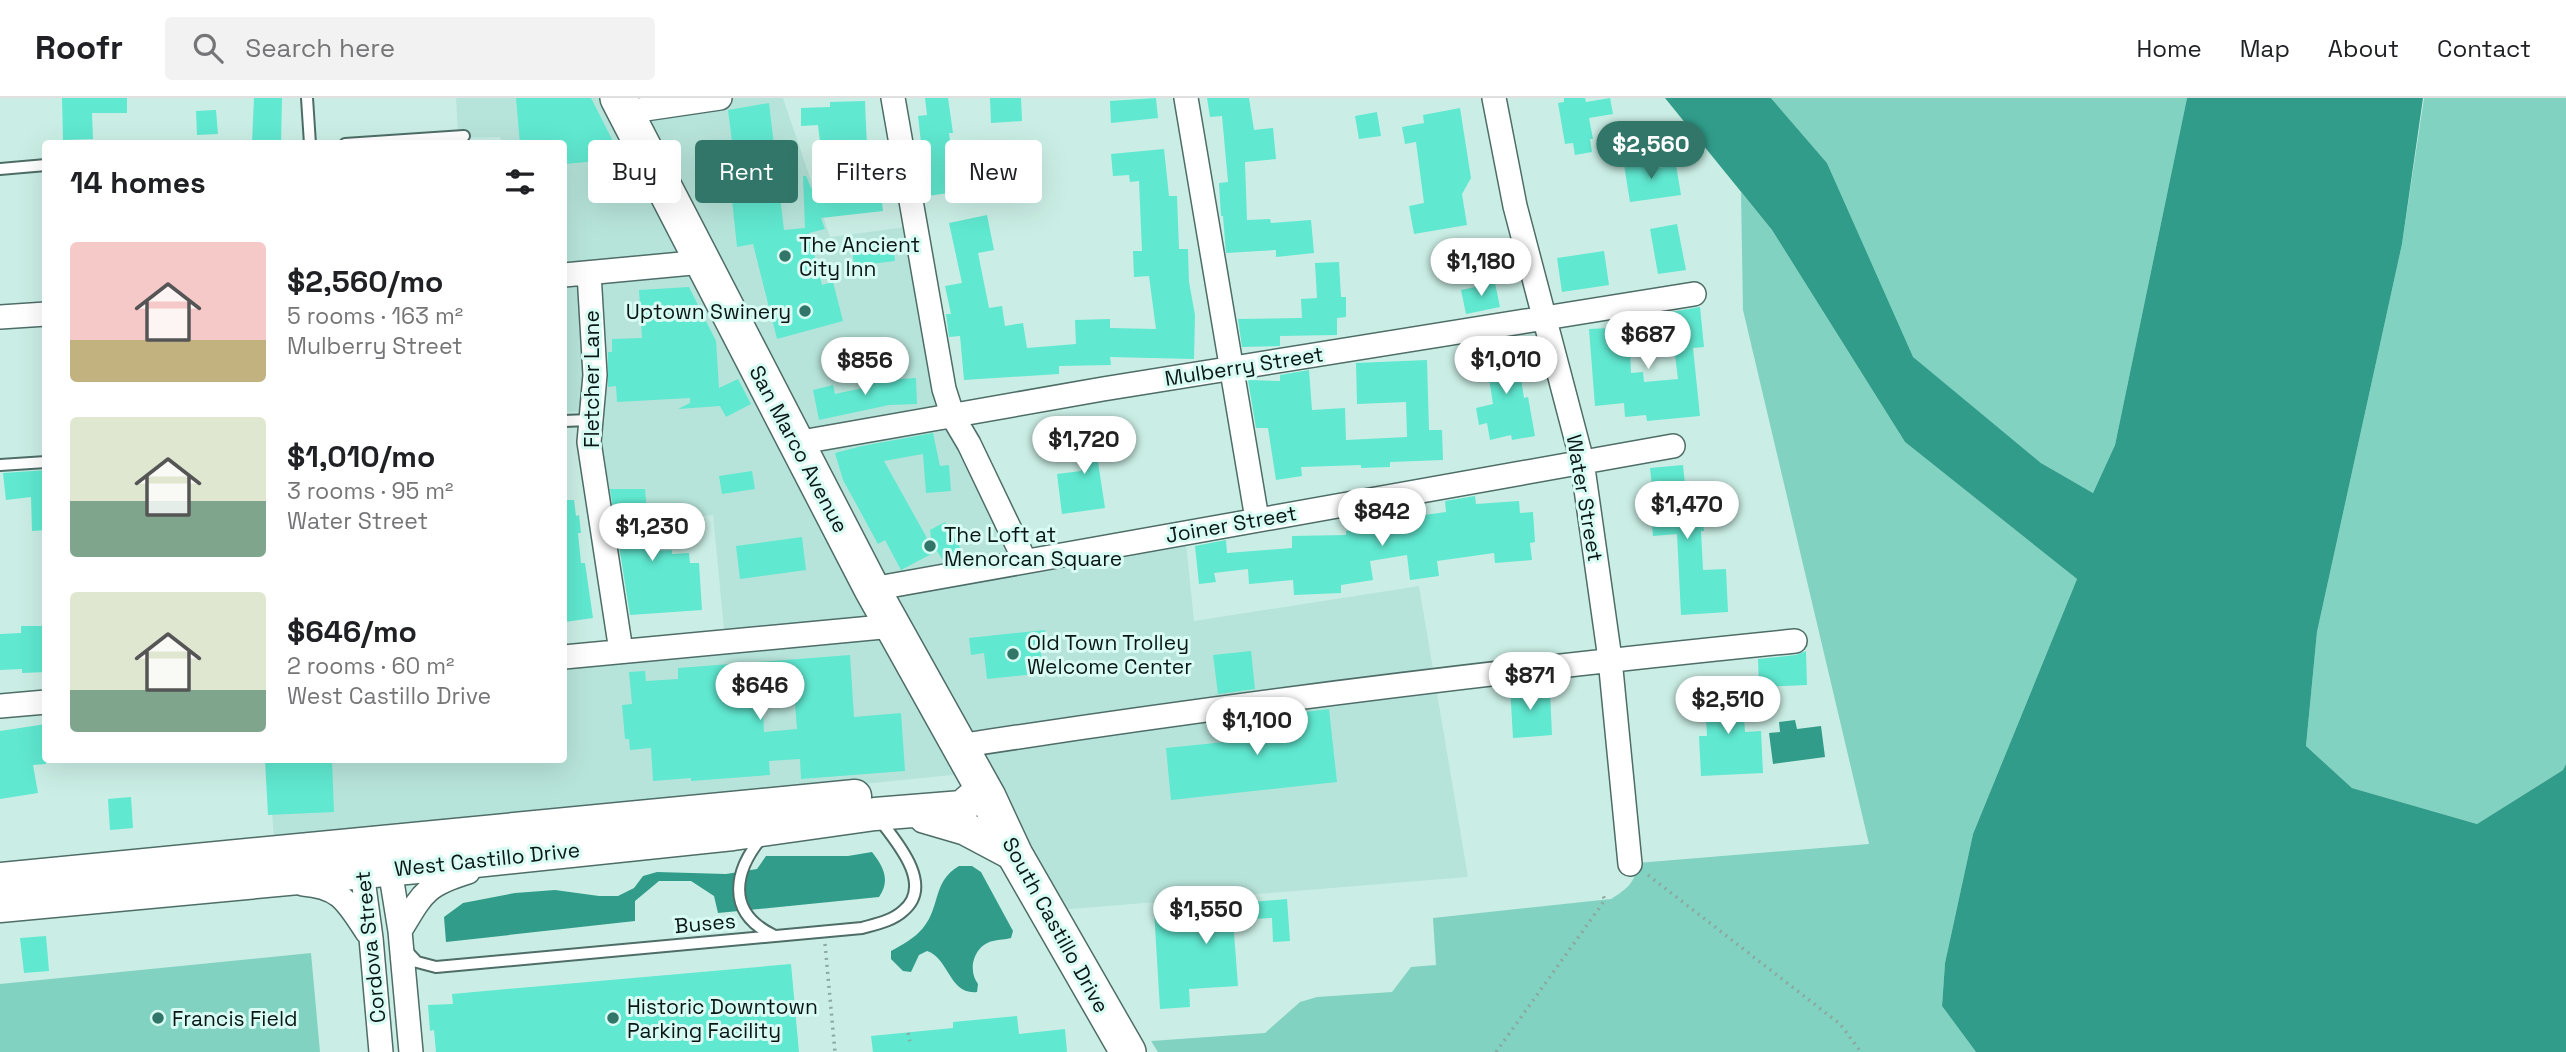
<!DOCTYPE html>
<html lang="en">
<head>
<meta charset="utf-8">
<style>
	:root { --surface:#fff; --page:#f2f2f2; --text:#202124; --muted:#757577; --line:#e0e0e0; --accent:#32766a }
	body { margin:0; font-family:"Space Grotesk",sans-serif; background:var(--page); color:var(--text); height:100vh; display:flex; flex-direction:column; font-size:26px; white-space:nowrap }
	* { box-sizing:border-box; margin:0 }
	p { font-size:23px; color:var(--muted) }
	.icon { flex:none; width:38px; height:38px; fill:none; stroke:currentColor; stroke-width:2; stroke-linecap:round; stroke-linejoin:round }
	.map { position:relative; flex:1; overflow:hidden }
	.details { position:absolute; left:42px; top:42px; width:525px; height:623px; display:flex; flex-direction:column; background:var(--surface); border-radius:7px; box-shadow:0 7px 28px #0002 }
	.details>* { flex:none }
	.guide { position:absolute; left:588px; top:42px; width:665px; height:63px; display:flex; gap:14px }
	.price { position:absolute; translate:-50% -60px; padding:0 16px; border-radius:24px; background:#fff; color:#222; font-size:23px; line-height:46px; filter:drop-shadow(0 2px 4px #0008) }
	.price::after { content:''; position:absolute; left:50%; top:42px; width:21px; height:16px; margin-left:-10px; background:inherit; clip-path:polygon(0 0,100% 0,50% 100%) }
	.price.current { background:var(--accent); color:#fff }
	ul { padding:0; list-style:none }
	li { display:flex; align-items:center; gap:21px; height:175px; padding:0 28px }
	li span { display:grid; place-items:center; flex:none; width:196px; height:140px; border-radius:7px; color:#555 }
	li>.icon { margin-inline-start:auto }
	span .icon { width:84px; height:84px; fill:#fffc; stroke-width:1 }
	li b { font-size:30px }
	h2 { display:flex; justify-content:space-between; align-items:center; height:84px; padding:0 28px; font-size:30px }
	.pill { padding:0 24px; border-radius:7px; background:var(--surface); box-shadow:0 7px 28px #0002; font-size:24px; line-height:63px }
	.pill.current { background:var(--accent); color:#fff }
	header { display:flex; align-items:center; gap:42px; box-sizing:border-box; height:98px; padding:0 35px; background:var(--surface); border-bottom:2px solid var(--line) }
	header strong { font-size:33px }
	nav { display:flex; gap:38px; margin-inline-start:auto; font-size:24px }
	.search { width:490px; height:63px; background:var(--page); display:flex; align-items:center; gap:18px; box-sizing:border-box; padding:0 24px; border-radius:7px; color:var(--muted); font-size:26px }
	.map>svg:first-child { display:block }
</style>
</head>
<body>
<header>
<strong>Roofr</strong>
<div class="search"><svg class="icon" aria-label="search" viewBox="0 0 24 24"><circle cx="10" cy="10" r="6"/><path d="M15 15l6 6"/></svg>Search here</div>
<nav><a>Home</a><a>Map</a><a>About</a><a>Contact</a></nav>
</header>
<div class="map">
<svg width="2566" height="954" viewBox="0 0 2566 954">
	<rect width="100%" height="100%" fill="#caeee5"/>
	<path fill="#b7e4da" d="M456,0H606L686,156L564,165V46L502,45L500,39L458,40Z
		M638,0H783L830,139L906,129L934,294L1029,474L1186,445L1194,523L1419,488L1468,779L1058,812Z
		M697,178L875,518L724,532L713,417L592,429L583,313L564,314V189Z
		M887,540L962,676L585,714L274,742L268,662H564V570Z"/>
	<path fill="#82d2c2" d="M1771,0H2187L2115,347L2093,395L2041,365L1912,259L1827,65Z
		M2424,0H2566V666L2563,672L2477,726L2352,690L2306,648L2317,534L2402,146Z
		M1741,94L1772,132L1905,344L2077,481L1973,736L1945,865L1942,908L1976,954H1158L1151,943L1265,935L1300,904L1317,899L1392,894L1411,869L1436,867L1433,820L1611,801C1626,792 1637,783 1637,765L1869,746L1743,212Z
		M311,855L320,954H0V886Z"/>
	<path fill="#319c8a" d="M1665,0H1771L1827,65L1913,259L2041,365L2093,395L2115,347L2187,0H2423L2402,146L2317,534L2306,648L2352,690L2477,726L2563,672L2566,666V954H1976L1942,908L1945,865L1973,736L2077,481L1905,344L1772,132Z
		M1795,622L1797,631L1821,628L1825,659L1773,666L1769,635L1780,634L1779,624Z
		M872,754C883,768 891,782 879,799L718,815L714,798L691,783H659L635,803V823L446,844L444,819L463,805L515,795L555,792L599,798H618L634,790L643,778L657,774L726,776L757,771L766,758H848Z
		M959,768H972L981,774L1013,833L1011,840C1005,842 1000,841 993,843C974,847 967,872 978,886L977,894C949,897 949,860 927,853L919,857L911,874L903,873L891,861V853C902,847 915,840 923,830C941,808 932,784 959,768Z"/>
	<path fill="#60e8d0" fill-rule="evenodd" d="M62,0H127V15H92L93,41L63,42Z
		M254,0H282L281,46L252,45Z
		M516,0H591L622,61L564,66V46H520Z
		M925,0H948L953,35H949L954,72L975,69L978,91L927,98L918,18L927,17Z
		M990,0H1021L1022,23L991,25Z
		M1156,0L1158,20L1111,25L1110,3Z
		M1207,0H1249L1254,32L1273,30L1276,61L1245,64L1247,122L1270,121L1271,125L1311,122L1314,155L1276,159V152L1226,155L1223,118H1221L1219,85L1228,84L1222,18L1210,19Z
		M1564,0H1585L1586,4L1610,0L1613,16L1589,20L1593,41H1590L1592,54L1575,57L1573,45L1565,46L1558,5L1564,4Z
		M865,3L867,50L870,49L874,88L880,87L883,113L821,120L825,131L809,135L822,187L833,184L843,223L777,241L753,146L737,149L731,92L738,91L728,12L769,5L784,132L805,130L803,78H806L811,90L825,88L818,27L801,28V10L830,9V4Z
		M1460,10L1471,80L1462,96L1467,127L1414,136L1409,108L1424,105L1416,44L1405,46L1402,29L1424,25L1423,17Z
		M216,12L218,36L197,37L196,13Z
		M1377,14L1381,38L1359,41L1355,18Z
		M1164,51L1169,98H1177L1179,151H1188L1189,184L1195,217L1194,261L1110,259L1111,267L1059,268V276L964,282L960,238L949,239L946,216H951L945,188L962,185L949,125L987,117L994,152L978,155L989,210L1002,208L1005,228L1023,225L1027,250L1076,246L1075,222L1110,221V230L1156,231L1149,178L1134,179L1133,153H1142L1139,83L1130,84L1129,77L1113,78L1111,56Z
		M1656,62L1657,70L1676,67L1681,97L1630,104L1624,67Z
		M1677,126L1686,172L1658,176L1650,131Z
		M893,145L895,163L854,168L852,150Z
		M1604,153L1609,187L1562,194L1557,160Z
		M1339,164L1341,199H1346V219L1337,220V237L1280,238V248L1242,249L1238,221L1302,220L1301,201L1317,200L1315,165Z
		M1495,185L1500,209L1466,216L1461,192Z
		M689,189L716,243L719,290L738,281L751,306L726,319L720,308L678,311L690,305V300L617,304L616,288L608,289V254H612V241L642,240L639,192Z
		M1700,209L1704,249L1693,250L1700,318L1647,323L1646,317L1625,319L1624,305L1595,308L1589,231L1629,229L1631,275L1643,274L1644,284L1678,281L1673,241H1667L1665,215Z
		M1515,243L1524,300L1528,299L1535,338L1512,342L1511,337L1490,342L1487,325L1479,327L1476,310L1493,306L1484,248Z
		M1427,262L1429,332H1442L1443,362L1390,364V369L1361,370V367L1301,369L1302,378L1276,382L1268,330H1256L1248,282L1280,283V277L1309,272L1312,312L1345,310L1346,342L1407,339L1406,304L1357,306L1356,265Z
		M916,280L917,306L889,307L819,322L813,292L833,287L835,296L868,289L867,283Z
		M1101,325L1102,350L1096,351L1105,410L1062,416L1057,376L1081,373L1080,326Z
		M933,335L940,368L949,367L951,393L926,395L923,356L884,363L932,449L930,432L945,424L961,451L942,461L937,453L901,472L885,442L878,446L843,382L835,355L862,348Z
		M1683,367L1685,386L1699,384L1704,433H1701L1703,472L1726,471L1728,514L1681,517L1677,436L1653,438L1651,415H1655L1650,370Z
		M46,372V432L32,433L31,399L6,402L3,375Z
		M752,373L755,391L722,396L719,378Z
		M610,391H645L650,453L672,452V456L689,455L690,465H699L702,512L630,517Z
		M1475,398L1476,406L1519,403L1520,415L1533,414L1535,444L1530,445L1532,462L1495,465L1494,455L1437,463L1439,478L1410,482L1407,457L1370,463L1373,482L1341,487V495L1294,497L1293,482L1249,486L1248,471L1214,475L1216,484L1199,486L1195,448L1226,442L1227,455L1292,450V438L1346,437V433L1418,421L1417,418L1446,414L1445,403Z
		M564,402H574L576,418L579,417L581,435H578L581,465H585L593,520L565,524Z
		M802,439L806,472L740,481L736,448Z
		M21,528H46V574L22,575V571L0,572V536L21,535Z
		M1045,532L1047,547L1040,548L1044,575L987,581L984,555L971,557L969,540Z
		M1251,553L1255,591L1218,596L1213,557Z
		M1806,553L1807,587L1759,589L1758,561L1796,557Z
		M850,557L854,619L901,615L905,673L801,681L800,661L769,663L770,677L691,683V680L653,683L651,650L630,652L629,641H625L622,607L632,606L629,574L645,573L646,583L678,581V570ZM794,593L797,631L764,634L762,595Z
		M1535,585V594L1550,593L1552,637L1513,640L1510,588Z
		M1742,589L1745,634L1761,633L1763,675L1701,678L1699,638H1707L1704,591Z
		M1329,611L1337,684L1171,702L1166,650L1225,644L1223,624Z
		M46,626V666L33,667L38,695L0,701V633Z
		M265,662H332L334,714L268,717Z
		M131,699L133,730L110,732L108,701Z
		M1287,801L1290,843L1273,844L1272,820L1233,822L1238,888L1189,891L1190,909L1160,911L1154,812Z
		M46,838L49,873L24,875L20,840Z
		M791,866L799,954H436L434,932L430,933L428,907L453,906L452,896Z
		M1017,918L1019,936L1065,931L1067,954H873L871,938L953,930V924Z"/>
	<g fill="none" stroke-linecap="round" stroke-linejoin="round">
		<defs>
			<path id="service" d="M307,0L310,46
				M345,46L464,38
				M0,71L46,67
				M564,323L589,322
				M0,367L46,364
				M763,738C734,772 725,814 773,837
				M404,850L417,864L436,869L862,830C876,826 892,823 903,813C935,787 896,743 879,721"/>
			<path id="minor" d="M893,0L944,291L953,319L969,346L1025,463
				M1186,0L1257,421
				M1494,0L1515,108L1582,363L1610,561L1630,766
				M625,14L720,0
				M589,175L595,277L589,344L621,553
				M564,177L703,164
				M0,219L46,216
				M796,345L1103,291L1694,196
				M872,491L1673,348
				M564,559L893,528
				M0,608L46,604
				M959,648C1236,605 1516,571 1795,543
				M360,759L371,840L381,954
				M388,759L400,833L411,954
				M303,786C341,789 347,804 367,834
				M400,833C423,795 425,787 468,774"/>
			<path id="secondary" d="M925,719L966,731L1015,757
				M0,781L855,698
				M0,808L428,768L733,736L875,716L962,709L971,701L988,699"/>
			<path id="primary" d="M618,0L872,491L988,699L1015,757L1128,954"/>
		</defs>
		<use href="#service" stroke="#4e6d67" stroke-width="14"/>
		<use href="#minor" stroke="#4e6d67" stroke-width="26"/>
		<use href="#secondary" stroke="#4e6d67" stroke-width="35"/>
		<use href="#primary" stroke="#4e6d67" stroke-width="38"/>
		<path stroke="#8ba8a1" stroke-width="3.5" stroke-dasharray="2 5" stroke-linecap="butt" d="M1648,777L1840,926L1861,954
			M825,846L835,954
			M908,935L910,943
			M1496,954L1605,802L1602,795"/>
		<use href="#service" stroke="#fff" stroke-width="10"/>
		<use href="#minor" stroke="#fff" stroke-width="23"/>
		<use href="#secondary" stroke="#fff" stroke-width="32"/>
		<use href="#primary" stroke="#fff" stroke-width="35"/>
	</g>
	<g fill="#32766a" stroke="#d8fbf3" stroke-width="2.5">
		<circle cx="785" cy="158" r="7"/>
		<circle cx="805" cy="213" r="7"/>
		<circle cx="930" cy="448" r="7"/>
		<circle cx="1013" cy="556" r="7"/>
		<circle cx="158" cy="920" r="7"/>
		<circle cx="613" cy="920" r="7"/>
	</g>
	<g text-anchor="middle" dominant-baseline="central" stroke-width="6" stroke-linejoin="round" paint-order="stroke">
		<g font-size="21" fill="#0a1715" stroke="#d8fbf3" text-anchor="start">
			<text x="799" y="146">The Ancient<tspan x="799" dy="24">City Inn</tspan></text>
			<text x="791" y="213" text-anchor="end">Uptown Swinery</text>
			<text x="944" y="436">The Loft at<tspan x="944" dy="24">Menorcan Square</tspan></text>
			<text x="1027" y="544">Old Town Trolley<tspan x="1027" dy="24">Welcome Center</tspan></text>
			<text x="627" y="908">Historic Downtown<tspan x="627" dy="24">Parking Facility</tspan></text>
			<text x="172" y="920">Francis Field</text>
		</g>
		<g font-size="21" fill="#0a1715" stroke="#d8fbf3">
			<text transform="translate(1244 268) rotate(-9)">Mulberry Street</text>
			<text transform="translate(591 281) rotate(-90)">Fletcher Lane</text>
			<text transform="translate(799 351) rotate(62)">San Marco Avenue</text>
			<text transform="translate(1585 400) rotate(80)">Water Street</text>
			<text transform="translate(1231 426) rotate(-10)">Joiner Street</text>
			<text transform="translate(487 761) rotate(-6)">West Castillo Drive</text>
			<text transform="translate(705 825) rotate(-5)">Buses</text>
			<text transform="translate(1056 827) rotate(61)">South Castillo Drive</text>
			<text transform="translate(370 849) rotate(-96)">Cordova Street</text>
		</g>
	</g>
</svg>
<b class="price current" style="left:1651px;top:83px">$2,560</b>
<b class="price" style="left:1481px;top:200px">$1,180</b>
<b class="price" style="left:1648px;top:273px">$687</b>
<b class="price" style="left:1506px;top:298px">$1,010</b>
<b class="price" style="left:865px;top:299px">$856</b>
<b class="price" style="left:1084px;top:378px">$1,720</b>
<b class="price" style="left:1687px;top:443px">$1,470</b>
<b class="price" style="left:1382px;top:450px">$842</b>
<b class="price" style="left:652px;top:465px">$1,230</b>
<b class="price" style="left:1530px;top:614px">$871</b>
<b class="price" style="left:760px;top:624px">$646</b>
<b class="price" style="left:1728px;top:638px">$2,510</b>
<b class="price" style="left:1257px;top:659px">$1,100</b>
<b class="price" style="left:1206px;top:848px">$1,550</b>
<div class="guide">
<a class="pill">Buy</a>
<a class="pill current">Rent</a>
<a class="pill">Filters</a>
<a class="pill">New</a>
</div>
<section class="details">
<h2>14 homes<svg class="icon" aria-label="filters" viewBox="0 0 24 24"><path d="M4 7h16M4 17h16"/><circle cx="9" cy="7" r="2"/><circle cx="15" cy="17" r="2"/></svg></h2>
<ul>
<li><span style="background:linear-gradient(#f6c9c9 70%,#c2b280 0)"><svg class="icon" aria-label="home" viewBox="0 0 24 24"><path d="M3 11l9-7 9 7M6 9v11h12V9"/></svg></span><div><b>$2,560/mo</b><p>5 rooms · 163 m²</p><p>Mulberry Street</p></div></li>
<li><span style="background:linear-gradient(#dfe7d0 60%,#7fa58c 0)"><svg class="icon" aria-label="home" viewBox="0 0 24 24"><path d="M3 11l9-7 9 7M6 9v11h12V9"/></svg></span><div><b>$1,010/mo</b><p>3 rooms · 95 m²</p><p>Water Street</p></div></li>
<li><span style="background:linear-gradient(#dfe7d0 70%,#7fa58c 0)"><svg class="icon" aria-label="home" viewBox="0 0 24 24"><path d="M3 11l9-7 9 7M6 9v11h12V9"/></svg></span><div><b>$646/mo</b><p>2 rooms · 60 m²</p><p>West Castillo Drive</p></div></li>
</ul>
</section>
</div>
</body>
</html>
